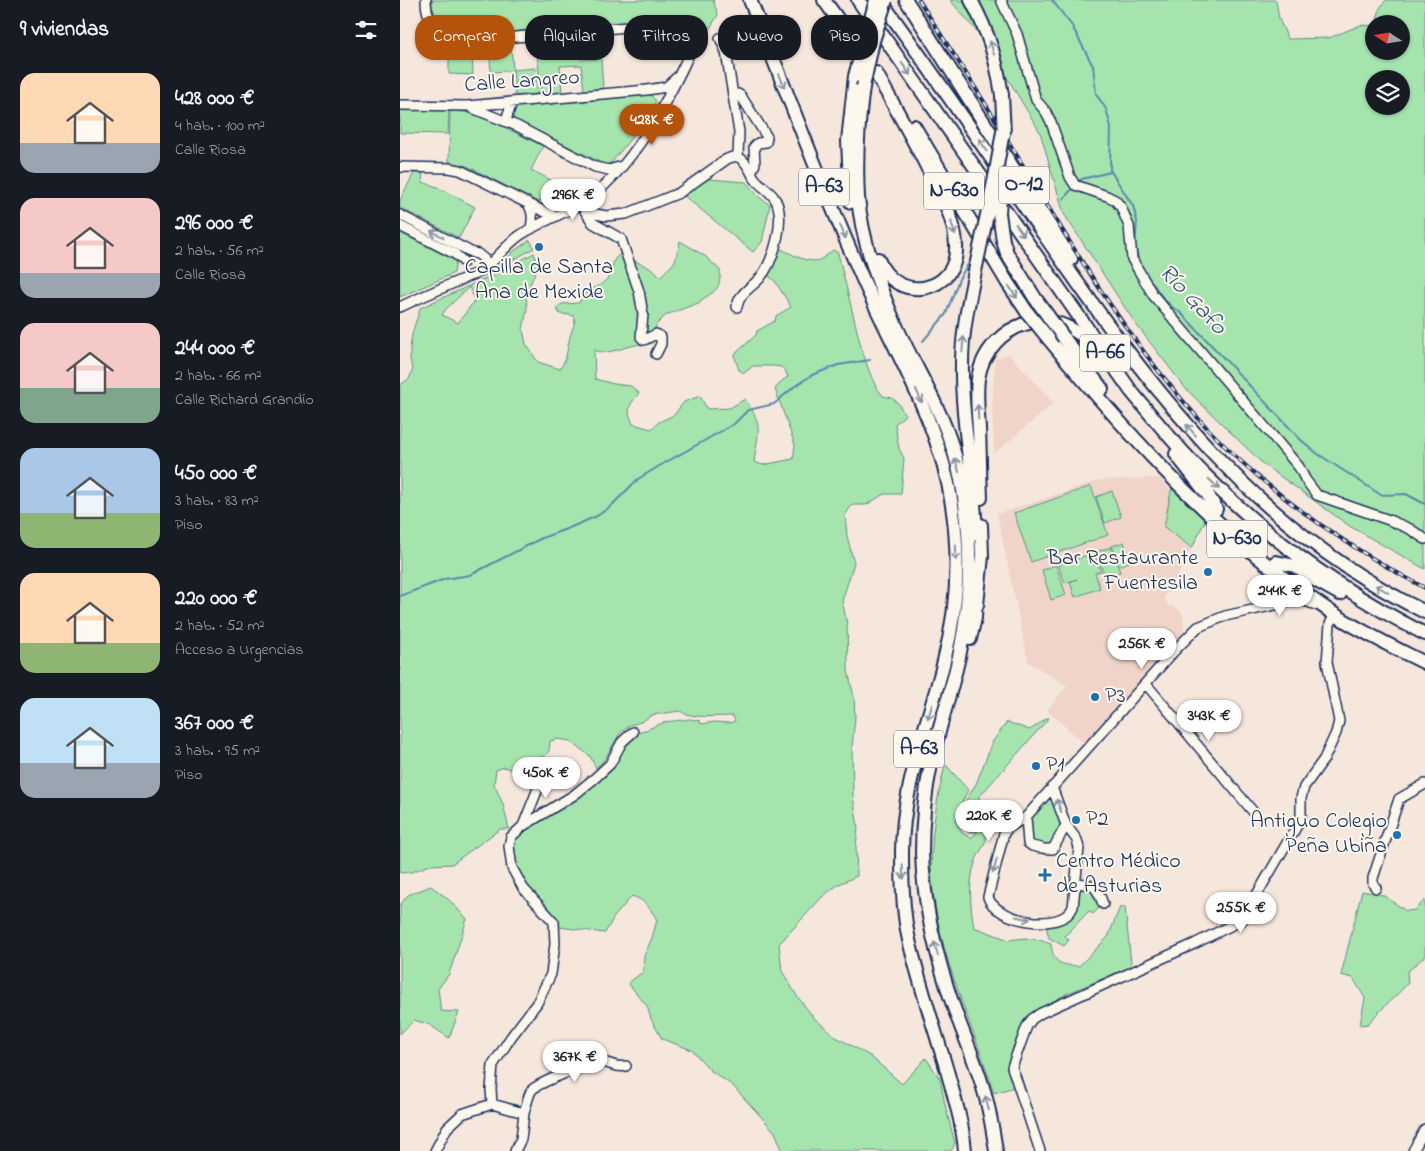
<!DOCTYPE html>
<html lang="es">
<head>
<meta charset="utf-8">
<style>
	:root { --surface:#171b24; --page:#20242c; --text:#f1f3f6; --muted:#9ea1a6; --accent:#b45309 }
	body { margin:0; font-family:"Indie Flower",sans-serif; background:var(--page); color:var(--text); height:100vh; display:flex; flex-direction:column; font-size:19px; white-space:nowrap }
	* { box-sizing:border-box; margin:0 }
	p { font-size:16px; color:var(--muted) }
	.icon { flex:none; width:28px; height:28px; fill:none; stroke:currentColor; stroke-width:2; stroke-linecap:round; stroke-linejoin:round }
	.map { position:relative; flex:1; overflow:hidden }
	.sheet { display:flex; flex-direction:column; background:var(--surface); width:400px }
	.sheet>* { flex:none }
	.banner { position:absolute; left:15px; top:15px; width:475px; height:45px; display:flex; gap:10px }
	.needle { width:32px; rotate:282deg }
	.fabs { position:absolute; left:965px; top:15px; display:grid; gap:10px }
	.fabs a { display:grid; place-items:center; width:45px; height:45px; border-radius:50%; background:var(--surface); box-shadow:0 1px 4px #0004; font-size:25px }
	.price { position:absolute; translate:-50% -42px; padding:0 11px; border-radius:18px; background:#fff; color:#222; font-size:16px; line-height:32px; filter:drop-shadow(0 1px 2px #0008) }
	.price::after { content:''; position:absolute; left:50%; top:30px; width:15px; height:11px; margin-left:-8px; background:inherit; clip-path:polygon(0 0,100% 0,50% 100%) }
	.price.on { background:var(--accent); color:#fff }
	ul { padding:0; list-style:none }
	li { display:flex; align-items:center; gap:15px; height:125px; padding:0 20px }
	li span { display:grid; place-items:center; flex:none; width:140px; height:100px; border-radius:15px; color:#555 }
	li>.icon { margin-inline-start:auto }
	span .icon { width:60px; height:60px; fill:#fffc; stroke-width:1 }
	li b { font-size:21px }
	h2 { display:flex; justify-content:space-between; align-items:center; height:60px; padding:0 20px; font-size:21px }
	.pill { padding:0 18px; border-radius:20px; background:var(--surface); box-shadow:0 1px 4px #0004; font-size:18px; line-height:45px }
	.pill.on { background:var(--accent); color:#fff }
	main { display:flex; flex:1; min-height:0 }
	.map>svg:first-child { display:block }
</style>
</head>
<body>
<main>
<section class="sheet">
<h2>9 viviendas<svg class="icon" aria-label="filters" viewBox="0 0 24 24"><path d="M4 7h16M4 17h16"/><circle cx="9" cy="7" r="2"/><circle cx="15" cy="17" r="2"/></svg></h2>
<ul>
<li><span style="background:linear-gradient(#ffd9b3 70%,#9aa5b1 0)"><svg class="icon" aria-label="home" viewBox="0 0 24 24"><path d="M3 11l9-7 9 7M6 9v11h12V9"/></svg></span><div><b>428 000 €</b><p>4 hab. · 100 m²</p><p>Calle Riosa</p></div></li>
<li><span style="background:linear-gradient(#f6c9c9 75%,#9aa5b1 0)"><svg class="icon" aria-label="home" viewBox="0 0 24 24"><path d="M3 11l9-7 9 7M6 9v11h12V9"/></svg></span><div><b>296 000 €</b><p>2 hab. · 56 m²</p><p>Calle Riosa</p></div></li>
<li><span style="background:linear-gradient(#f6c9c9 65%,#7fa58c 0)"><svg class="icon" aria-label="home" viewBox="0 0 24 24"><path d="M3 11l9-7 9 7M6 9v11h12V9"/></svg></span><div><b>244 000 €</b><p>2 hab. · 66 m²</p><p>Calle Richard Grandío</p></div></li>
<li><span style="background:linear-gradient(#a9c7e8 65%,#8fb573 0)"><svg class="icon" aria-label="home" viewBox="0 0 24 24"><path d="M3 11l9-7 9 7M6 9v11h12V9"/></svg></span><div><b>450 000 €</b><p>3 hab. · 83 m²</p><p>Piso</p></div></li>
<li><span style="background:linear-gradient(#ffd9b3 70%,#8fb573 0)"><svg class="icon" aria-label="home" viewBox="0 0 24 24"><path d="M3 11l9-7 9 7M6 9v11h12V9"/></svg></span><div><b>220 000 €</b><p>2 hab. · 52 m²</p><p>Acceso a Urgencias</p></div></li>
<li><span style="background:linear-gradient(#bfe0f5 65%,#9aa5b1 0)"><svg class="icon" aria-label="home" viewBox="0 0 24 24"><path d="M3 11l9-7 9 7M6 9v11h12V9"/></svg></span><div><b>367 000 €</b><p>3 hab. · 95 m²</p><p>Piso</p></div></li>
</ul>
</section>
<div class="map">
<svg width="1025" height="1151" viewBox="0 0 1025 1151">
	<rect width="100%" height="100%" fill="#f6e7dd"/>
	<filter id="ink" filterUnits="userSpaceOnUse"><feTurbulence type="fractalNoise" baseFrequency=".02" numOctaves="2"/><feDisplacementMap in="SourceGraphic" scale="10" xChannelSelector="R" yChannelSelector="G"/><feConvolveMatrix kernelMatrix="1 2 1 2 8 2 1 2 1" color-interpolation-filters="sRGB"/></filter>
	<g filter="url(#ink)">
		<path fill="#f0d4ca" d="M609,354L654,403L594,454L592,407L595,359Z
			M759,478L771,491L764,527L792,548L770,592L764,596L768,606H773L782,612L784,620V630L780,637L768,652L685,744L647,710L667,686L628,662L597,514L700,480Z"/>
		<path fill="#a5e5ad" stroke="#608a86" fill-rule="evenodd" d="M31,0H313L318,15L305,36C303,26 301,20 290,17L71,35C66,34 59,34 54,33C41,28 32,13 31,0Z
			M550,0H876L879,19L888,39L929,38L961,25L974,26V51H1001V24H976L980,8L986,0H1025V569L951,527L863,464L786,389L735,323L664,214L640,132L585,41ZM974,79H1001V106H974Z
			M179,39L181,60L201,59L203,88L184,91L181,65L160,66L162,93L141,94L136,42Z
			M111,44L113,70L135,68L138,94L115,96L113,71L91,72L89,46Z
			M49,47L72,48L73,75L49,74Z
			M251,95L256,101L243,123L212,162L206,165L113,119L115,107Z
			M0,109L49,110L48,134L0,133Z
			M50,110L77,114L143,146L131,170L151,180L139,203L67,166L49,162Z
			M14,173H23L22,182L37,187L75,207L59,238L0,208V200Z
			M307,177L309,179L346,182L359,197L370,205L362,242L353,252L283,195Z
			M0,233L56,261L54,273L0,297Z
			M130,240L134,248L97,269L114,251Z
			M280,241L305,256L320,270C321,289 316,291 301,300V302L266,315L256,325L252,343C246,346 242,343 236,345C223,347 207,356 194,350L195,379L214,384L231,386L239,393C229,406 226,408 233,424L251,429L259,422L274,415L284,402L300,396L307,409L330,408L345,399C364,426 358,431 354,462L363,465L393,459L395,445L375,389L383,380L388,377L385,370L381,367L374,366H353L344,373L339,370L334,355L356,335L357,331L375,321L376,316L391,307L375,281L366,274L377,247C389,252 406,264 419,260C424,258 429,253 433,250L438,253L461,347L468,368L476,387L483,396L492,398L498,403L505,415L495,424L499,449L504,458L501,494H484L466,505H452L445,515L447,536L454,563L442,601L447,623L448,671L454,697L455,717L452,748L453,796L458,827L456,846L457,876L439,884L423,896L379,944L382,971L397,996L414,1018L436,1037L470,1056L502,1084L526,1058L540,1079L545,1105L555,1143L551,1151H379L381,1147L375,1132L332,1085L311,1071L292,1050L262,1039L251,1019L247,1006L228,983L243,972L244,956L252,938L257,920C250,908 245,900 232,896L214,917L205,933L159,927C148,906 128,891 117,870C110,858 113,840 122,830L186,788L223,744L236,734L265,722L290,719L300,721L301,724L314,722L329,723L335,721L333,716C320,716 290,719 280,711L252,715L241,722L230,725L220,733L204,760L196,768L190,756L170,741L158,739L150,741L149,751L132,773L127,764L112,770L104,767L96,770L94,784L103,804L109,829H100L52,864L30,865L12,872L0,873V385L9,379L13,369C7,360 11,334 15,324C17,318 19,314 20,308L93,275L134,253L138,266L126,294L127,309L123,330L126,344L138,362L160,369C168,358 167,345 171,333C173,327 175,324 175,317L171,315L160,314L156,308L162,304L179,303C186,285 197,291 208,278C215,270 209,262 220,254L254,270L261,277C264,271 268,270 272,265C277,260 279,248 280,241ZM69,287L75,300L58,323L42,315L46,309Z
			M691,486L708,535L631,562L614,513Z
			M773,486L806,519L792,548L764,527L771,491Z
			M712,491L721,517L705,523L696,497Z
			M724,542L731,561L719,566L712,546Z
			M711,547L720,572L705,577L696,552Z
			M694,553L701,571L695,573L700,588L675,597L670,582L677,579L665,583L658,565Z
			M656,565L666,595L651,600L642,570Z
			M647,718H649L579,797L578,807L590,817L581,829L586,831C588,844 580,849 576,860C568,881 570,905 574,927L609,940L625,938L640,940L651,944C653,964 661,965 679,966L708,937L720,907H725L731,963L728,968L666,994L628,1015L613,1047L608,1066L614,1087L594,1093C573,1023 538,956 532,882C529,844 536,802 545,765L547,766L568,790L558,811L556,822L562,833L571,838L578,832H568L561,821L562,807L576,784L593,741L607,722L630,730Z
			M649,798L652,799C660,819 666,830 648,847L632,842L629,820L631,816Z
			M31,886L48,899L67,919L49,974L38,989L41,1011L59,1012L49,1038L30,1025L14,1020L0,1034V905L8,895Z
			M679,889L692,891L699,908L693,914L689,911L665,936L669,940L664,946L649,938L646,926C682,922 670,915 679,889Z
			M962,891L983,895L1006,911L1015,910L1025,900V956L1007,972L1008,983C995,998 980,1009 968,1024L960,1025L965,998L953,978L941,975Z"/>
		<g fill="none" stroke-linecap="round" stroke-linejoin="round">
			<path stroke="#5889ad" stroke-width="2" d="M652,0L672,26L693,66L696,94L706,109L711,127L710,170L733,206L737,221L735,244L739,263
				M679,181L682,179L710,172
				M663,199L672,189
				M746,274C758,290 763,303 781,313L901,440L918,454L981,495L1006,494L1025,504
				M523,341L546,314L559,279L570,261
				M0,596L45,579L70,575L142,538L169,528L197,516L210,507L238,479L261,465L334,424L348,410L374,404L395,386L412,375L438,365L470,360"/>
			<defs>
				<path id="minor" d="M601,0L617,34L636,100L646,112L651,122L670,177L675,185L707,196L715,200L721,207L729,226L732,259L753,295L899,467L905,479L917,495L989,520L1010,529L1025,539
					M320,38L326,52L339,132L338,156
					M333,96L338,94L341,96L367,137L366,142L358,143L354,147L355,164L351,172
					M0,105L67,106L247,90L266,87L276,78
					M72,108L117,126L195,167L209,170L222,166
					M107,117L112,102
					M0,167L49,168L60,170L143,211L156,216
					M127,202C133,212 133,217 131,229
					M185,211L193,223L221,239L239,291L243,314L241,337L244,340L256,334L261,337V344L256,354
					M186,212L206,216L226,214L279,193L327,159C339,153 344,160 350,170C352,174 353,177 356,180C361,186 368,190 373,196C388,215 374,261 360,278C351,288 339,293 337,307
					M0,215L73,253L78,254L84,259L83,269
					M0,226L55,254L64,262
					M0,307C21,297 42,288 63,279C67,276 77,274 80,272C96,261 106,244 122,234C140,222 161,215 180,204C231,174 272,94 295,41C296,31 293,23 283,22L72,41C47,40 26,28 26,0
					M872,604L879,601L890,591L901,592
					M746,684L855,814
					M652,787L666,825L677,840L679,848L673,907C662,934 595,921 588,897L604,833L608,828L626,817L776,649L798,627L825,616L889,602L905,601L916,605
					M626,817L628,843L632,846L641,848
					M123,826L137,791L142,763
					M646,849H653L666,825
					M676,883C695,885 696,885 703,904
					M976,888L973,884V878L999,799L1025,784
					M92,1104L91,1089L93,1065L111,1037L137,1003L151,974L155,944L154,922L123,888L112,868L109,846L111,837L123,826L174,795L195,778L210,764L222,742L233,732
					M124,1113C126,1106 128,1097 131,1091C136,1083 190,1063 200,1062C210,1062 216,1069 226,1066
					M35,1151L47,1128L62,1114L92,1104L124,1113L121,1139L115,1151
					M640,1151L612,1067L627,1026L632,1019L641,1013L794,944L842,920L901,819V798L904,787L924,759L936,733L939,721L927,662L930,624L935,614
					M1013,1151L1025,1129"/>
				<path id="highway" d="M350,0C387,92 421,185 461,275C494,351 540,422 552,505C560,557 557,611 544,661C528,725 501,789 502,856C502,883 503,914 509,940C520,986 535,1030 548,1074C555,1100 563,1125 565,1151
					M424,0L466,59
					M458,0L731,391C754,419 778,448 804,474C868,539 943,592 1025,634
					M480,0C537,78 590,157 645,236C750,388 854,529 1025,612
					M506,0L671,259
					M571,0C589,34 596,57 602,95
					M476,73C493,104 511,135 527,167C539,190 555,218 556,245C559,294 495,305 478,259
					M463,87C458,123 456,161 458,197C461,235 475,275 489,309C502,343 522,375 537,408C551,438 561,471 565,504C572,553 570,603 560,652C552,690 539,726 531,764C525,792 522,823 522,852C523,899 533,943 547,987C558,1023 574,1056 584,1091C590,1111 593,1131 596,1151
					M514,126L607,282L627,312
					M451,202L448,141L455,76
					M603,241L607,253L635,298
					M574,276C568,305 562,334 562,363C561,421 574,477 576,534
					M648,338C732,440 821,538 931,612C961,632 993,647 1025,663
					M664,338L702,389
					M776,454L808,495L816,509
					M581,498C580,475 580,452 579,429C578,413 576,395 578,379C582,351 604,327 633,322C656,318 679,330 694,347
					M876,562L895,566L913,579L940,594
					M577,605L582,556L581,525
					M570,639L575,618L576,597"/>
			</defs>
			<use href="#minor" stroke="#1b2f5e" stroke-width="12"/>
			<use href="#highway" stroke="#1b2f5e" stroke-width="16"/>
			<use href="#minor" stroke="#fbf7ec" stroke-width="9"/>
			<use href="#highway" stroke="#fbf7ec" stroke-width="12"/>
			<defs>
				<path id="rail" d="M519,0C549,48 581,95 610,144C670,243 729,345 809,430C871,495 946,546 1025,588"/>
			</defs>
			<use href="#rail" stroke="#1b2f5e" stroke-width="4"/>
			<use href="#rail" stroke="#fbf7ec" stroke-width="2" stroke-dasharray="5.5" stroke-linecap="butt"/>
			<defs>
				<path id="highway-bridge" d="M455,76L476,0
					M463,87L473,41L486,0
					M602,95L604,134
					M601,184L599,213L603,241
					M574,276L595,177L604,126
					M635,298L664,338
					M627,312L648,338"/>
			</defs>
			<use href="#highway-bridge" stroke="#1b2f5e" stroke-width="16" stroke-linecap="butt"/>
			<use href="#highway-bridge" stroke="#fbf7ec" stroke-width="12"/>
		</g>
		<defs><path id="oneway-shaft" d="M-6 0H5M1.5-3L5.5 0L1.5 3" fill="none" stroke-width="1.6" stroke-linecap="round" stroke-linejoin="round" transform="scale(1.25)"/></defs>
		<g stroke="#8b93a5">
			<use href="#oneway-shaft" transform="translate(592 48) rotate(-107)"/>
			<use href="#oneway-shaft" transform="translate(506 69) rotate(55)"/>
			<use href="#oneway-shaft" transform="translate(382 81) rotate(68)"/>
			<use href="#oneway-shaft" transform="translate(583 145) rotate(-124)"/>
			<use href="#oneway-shaft" transform="translate(553 228) rotate(74)"/>
			<use href="#oneway-shaft" transform="translate(620 230) rotate(55)"/>
			<use href="#oneway-shaft" transform="translate(443 232) rotate(67)"/>
			<use href="#oneway-shaft" transform="translate(37 234) rotate(-153)"/>
			<use href="#oneway-shaft" transform="translate(613 292) rotate(56)"/>
			<use href="#oneway-shaft" transform="translate(563 344) rotate(-85)"/>
			<use href="#oneway-shaft" transform="translate(519 396) rotate(66)"/>
			<use href="#oneway-shaft" transform="translate(578 412) rotate(-92)"/>
			<use href="#oneway-shaft" transform="translate(791 430) rotate(-131)"/>
			<use href="#oneway-shaft" transform="translate(557 465) rotate(-106)"/>
			<use href="#oneway-shaft" transform="translate(814 484) rotate(44)"/>
			<use href="#oneway-shaft" transform="translate(556 553) rotate(89)"/>
			<use href="#oneway-shaft" transform="translate(982 589) rotate(-150)"/>
			<use href="#oneway-shaft" transform="translate(530 712) rotate(106)"/>
			<use href="#oneway-shaft" transform="translate(659 806) rotate(-110)"/>
			<use href="#oneway-shaft" transform="translate(595 866) rotate(105)"/>
			<use href="#oneway-shaft" transform="translate(503 872) rotate(87)"/>
			<use href="#oneway-shaft" transform="translate(623 918) rotate(12)"/>
			<use href="#oneway-shaft" transform="translate(536 949) rotate(-106)"/>
			<use href="#oneway-shaft" transform="translate(587 1103) rotate(-104)"/>
		</g>
	</g>
	<g fill="#1f6fb2" stroke="#fbf7ec" stroke-width="2">
		<circle cx="139" cy="247" r="5"/>
		<circle cx="808" cy="572" r="5"/>
		<circle cx="695" cy="697" r="5"/>
		<circle cx="636" cy="766" r="5"/>
		<circle cx="676" cy="820" r="5"/>
		<circle cx="997" cy="835" r="5"/>
		<path d="M642.5 867.5h5v5h5v5h-5v5h-5v-5h-5v-5h5z"/>
	</g>
	<g text-anchor="middle" dominant-baseline="central" stroke-width="4" stroke-linejoin="round" paint-order="stroke">
		<g fill="#fbf7ec" stroke="#5e6b89" stroke-width="1">
			<rect x="599" y="166.5" width="50" height="37" rx="4"/>
			<rect x="399" y="168.5" width="50" height="37" rx="4"/>
			<rect x="524" y="172.5" width="60" height="37" rx="4"/>
			<rect x="680" y="334.5" width="50" height="37" rx="4"/>
			<rect x="807" y="520.5" width="60" height="37" rx="4"/>
			<rect x="494" y="730.5" width="50" height="37" rx="4"/>
		</g>
		<g font-size="21" font-weight="bold" fill="#1b2f5e">
			<text x="624" y="185">O-12</text>
			<text x="424" y="187">A-63</text>
			<text x="554" y="191">N-630</text>
			<text x="705" y="353">A-66</text>
			<text x="837" y="539">N-630</text>
			<text x="519" y="749">A-63</text>
		</g>
		<g font-size="22" fill="#1b2f5e" stroke="#fbf7ec">
			<text transform="translate(122 82) rotate(-4)">Calle Langreo</text>
		</g>
		<g font-size="22" fill="#1b2f5e" stroke="#fbf7ec" text-anchor="start">
			<text x="139" y="268" text-anchor="middle">Capilla de Santa<tspan x="139" dy="25">Ana de Mexide</tspan></text>
			<text x="798" y="559" text-anchor="end">Bar Restaurante<tspan x="798" dy="25">Fuentesila</tspan></text>
			<text x="705" y="697">P3</text>
			<text x="646" y="766">P1</text>
			<text x="686" y="820">P2</text>
			<text x="987" y="822" text-anchor="end">Antiguo Colegio<tspan x="987" dy="25">Peña Ubiña</tspan></text>
			<text x="656" y="862">Centro Médico<tspan x="656" dy="25">de Asturias</tspan></text>
		</g>
		<g font-size="24" font-style="italic" fill="#34547f" stroke="#fbf7ec">
			<text transform="translate(792 300) rotate(47)">Río Gafo</text>
		</g>
	</g>
</svg>
<div class="fabs">
<a><svg class="needle" viewBox="-14 -14 28 28"><path d="M0-13l5 13h-10z" fill="#e53935"/><path d="M0 13l5-13h-10z" fill="#9ea1a6"/></svg></a>
<a><svg class="icon" aria-label="layers" viewBox="0 0 24 24"><path d="M12 4l9 5-9 5-9-5zM3 14l9 5 9-5"/></svg></a>
</div>
<b class="price on" style="left:252px;top:146px">428K €</b>
<b class="price" style="left:173px;top:221px">296K €</b>
<b class="price" style="left:880px;top:617px">244K €</b>
<b class="price" style="left:742px;top:670px">256K €</b>
<b class="price" style="left:809px;top:742px">343K €</b>
<b class="price" style="left:146px;top:799px">450K €</b>
<b class="price" style="left:589px;top:842px">220K €</b>
<b class="price" style="left:841px;top:934px">255K €</b>
<b class="price" style="left:175px;top:1083px">367K €</b>
<div class="banner">
<a class="pill on">Comprar</a>
<a class="pill">Alquilar</a>
<a class="pill">Filtros</a>
<a class="pill">Nuevo</a>
<a class="pill">Piso</a>
</div>
</div>
</main>
</body>
</html>
